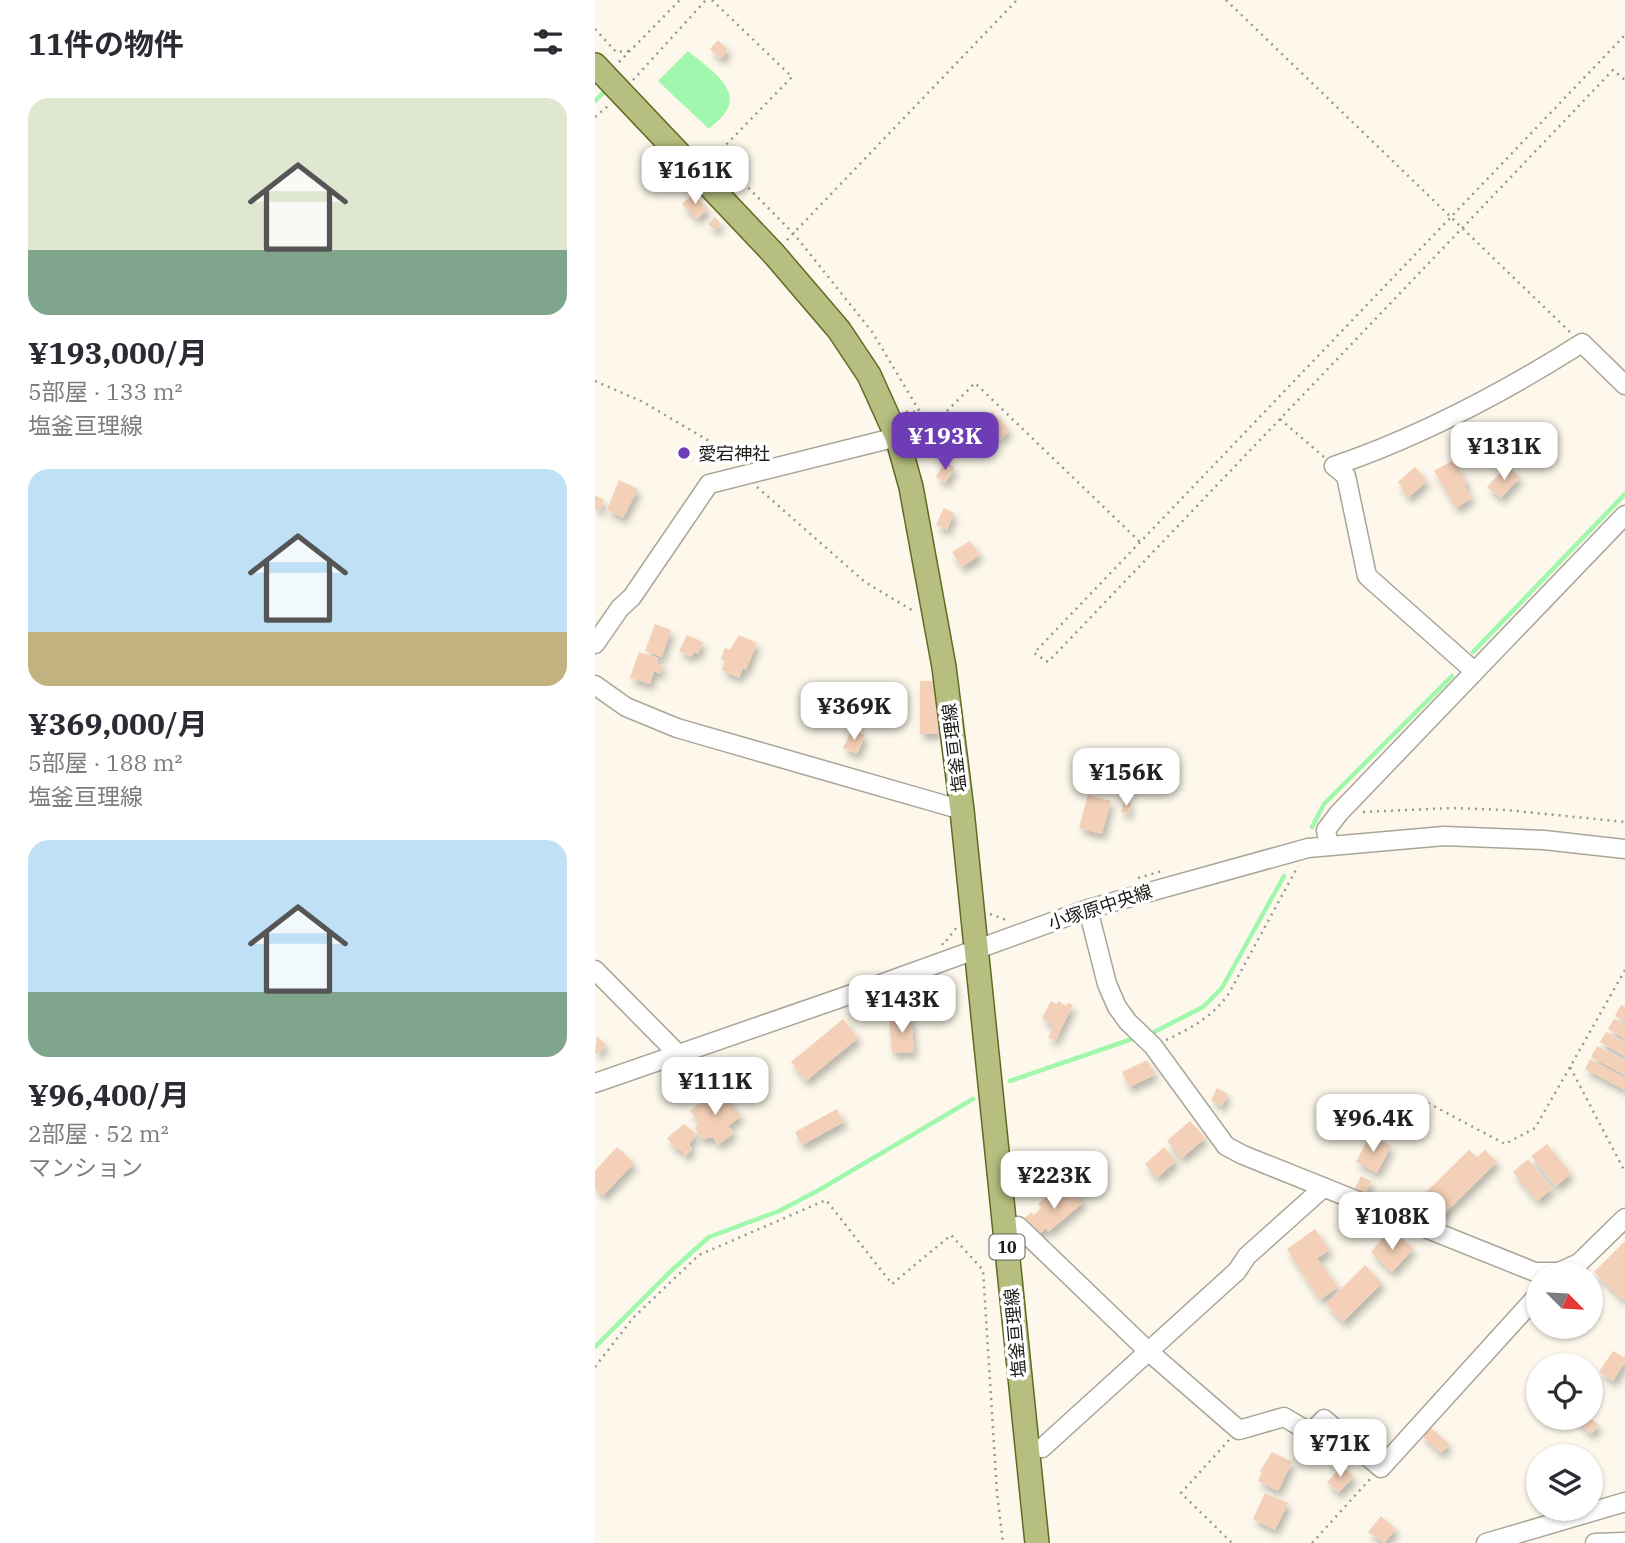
<!DOCTYPE html>
<html lang="ja">
<head>
<meta charset="utf-8">
<style>
	:root { --surface:#fff; --page:#f7f7f7; --text:#2b2b33; --muted:#7c7c81; --accent:#6e3db5 }
	body { margin:0; font-family:"IBM Plex Serif","Noto Sans JP",serif; background:var(--page); color:var(--text); height:100vh; display:flex; flex-direction:column; font-size:26px; white-space:nowrap }
	* { box-sizing:border-box; margin:0 }
	p { font-size:23px; color:var(--muted) }
	.icon { flex:none; width:38px; height:38px; fill:none; stroke:currentColor; stroke-width:2; stroke-linecap:round; stroke-linejoin:round }
	.map { position:relative; flex:1; overflow:hidden }
	.drawer { display:flex; flex-direction:column; background:var(--surface); width:595px }
	.drawer>* { flex:none }
	.needle { width:46px; rotate:114deg }
	.fabs { position:absolute; left:931px; top:1262px; display:grid; gap:14px }
	.fabs a { display:grid; place-items:center; width:77px; height:77px; border-radius:50%; background:var(--surface); box-shadow:0 2px 5px #0004; font-size:35px }
	.price { position:absolute; translate:-50% -60px; padding:0 16px; border-radius:14px; background:#fff; color:#222; font-size:23px; line-height:46px; filter:drop-shadow(0 2px 4px #0008) }
	.price::after { content:''; position:absolute; left:50%; top:42px; width:21px; height:16px; margin-left:-10px; background:inherit; clip-path:polygon(0 0,100% 0,50% 100%) }
	.price.active { background:var(--accent); color:#fff }
	ul { padding:0; list-style:none }
	li { display:grid; align-content:center; gap:14px; height:371px; padding:0 28px }
	li span { display:grid; place-items:center; height:217px; border-radius:21px; color:#555 }
	li>.icon { margin-inline-start:auto }
	span .icon { width:126px; height:126px; fill:#fffc; stroke-width:1 }
	li b { font-size:30px }
	h2 { display:flex; justify-content:space-between; align-items:center; height:84px; padding:0 28px; font-size:30px }
	main { display:flex; flex:1; min-height:0 }
	.map>svg:first-child { display:block }
</style>
</head>
<body>
<main>
<section class="drawer">
<h2>11件の物件<svg class="icon" aria-label="filters" viewBox="0 0 24 24"><path d="M4 7h16M4 17h16"/><circle cx="9" cy="7" r="2"/><circle cx="15" cy="17" r="2"/></svg></h2>
<ul>
<li><span style="background:linear-gradient(#dfe7d0 70%,#7fa58c 0)"><svg class="icon" aria-label="home" viewBox="0 0 24 24"><path d="M3 11l9-7 9 7M6 9v11h12V9"/></svg></span><div><b>¥193,000/月</b><p>5部屋 · 133 m²</p><p>塩釜亘理線</p></div></li>
<li><span style="background:linear-gradient(#bfe0f5 75%,#c2b280 0)"><svg class="icon" aria-label="home" viewBox="0 0 24 24"><path d="M3 11l9-7 9 7M6 9v11h12V9"/></svg></span><div><b>¥369,000/月</b><p>5部屋 · 188 m²</p><p>塩釜亘理線</p></div></li>
<li><span style="background:linear-gradient(#bfe0f5 70%,#7fa58c 0)"><svg class="icon" aria-label="home" viewBox="0 0 24 24"><path d="M3 11l9-7 9 7M6 9v11h12V9"/></svg></span><div><b>¥96,400/月</b><p>2部屋 · 52 m²</p><p>マンション</p></div></li>
</ul>
</section>
<div class="map">
<svg width="1030" height="1543" viewBox="0 0 1030 1543">
	<defs>
		<filter id="shadow"><feDropShadow dx="3.5" dy="6" stdDeviation="3.5" flood-color="#0004"/></filter>
	</defs>
	<rect width="100%" height="100%" fill="#fdf8eb"/>
	<path fill="#a1f7ad" d="M93,51C109,65 149,89 130,113C126,119 119,124 114,129L63,81Z"/>
	<g fill="none" stroke-linecap="round" stroke-linejoin="round">
		<path stroke="#a1f7ad" stroke-width="4.5" d="M0,101L10,91
			M878,652L1030,494
			M717,827L729,804L857,676
			M559,1032L608,1007L627,988L689,876
			M415,1081L540,1038
			M0,1347L77,1270L114,1237L184,1211L224,1190L378,1099"/>
	</g>
	<path fill="#f3d0b7" filter="url(#shadow)" d="M123,40L133,50L126,59L115,49Z
		M98,194L113,209L102,219L87,204Z
		M120,217L126,224L120,230L113,224Z
		M397,411L414,430L406,440L386,422Z
		M858,460L872,483L869,485L877,498L861,508L839,471Z
		M351,462L360,468L350,483L341,476Z
		M912,466L925,477L906,498L892,487Z
		M820,467L832,481L813,498L803,482Z
		M24,480L43,489L28,518L12,510Z
		M0,495L9,500L4,511L0,509Z
		M349,508L359,513L352,530L341,525Z
		M375,541L385,555L367,567L357,552Z
		M60,624L76,630L67,657L50,651Z
		M92,635L108,642L103,654L99,652L96,657L84,651Z
		M144,635L162,643L151,670L148,668L144,678L127,670L130,661L126,659L130,648L135,650Z
		M44,652L63,658L62,664L68,666L65,674L59,671L55,684L35,678Z
		M325,681H342L343,734H325Z
		M257,729L270,735L262,754L248,748Z
		M493,795L516,801L507,834L484,828Z
		M529,802L536,803L533,814L526,812Z
		M456,1001L462,1004L463,1001L471,1006L473,1003L478,1005L460,1041L453,1037L459,1027L447,1018Z
		M1026,1005L1030,1007V1022L1020,1016Z
		M316,1017L319,1052L297,1053L294,1019Z
		M248,1019L263,1038L211,1081L196,1062Z
		M1019,1019L1030,1025V1039L1013,1029Z
		M1011,1032L1030,1042V1056L1005,1042Z
		M2,1036L11,1045L2,1054L0,1053Z
		M1002,1046L1030,1061V1075L996,1057Z
		M995,1059L1030,1078V1090L990,1069Z
		M552,1060L560,1075L534,1087L527,1072Z
		M84,1078L91,1087L82,1095L76,1084Z
		M123,1087L146,1116L133,1126L139,1133L123,1145L118,1137L107,1139L100,1128L104,1122L95,1111Z
		M622,1088L633,1094L627,1106L616,1100Z
		M242,1109L249,1122L207,1145L200,1132Z
		M595,1121L610,1138L587,1158L572,1141Z
		M89,1124L101,1134L94,1145L97,1149L90,1157L87,1151L79,1147L72,1138Z
		M775,1135L796,1146L782,1173L761,1162Z
		M952,1144L976,1174L961,1186L936,1156Z
		M22,1147L39,1163L8,1196L0,1188V1171Z
		M569,1147L581,1161L562,1178L550,1164Z
		M874,1150L882,1157L890,1150L902,1162L840,1223L820,1203Z
		M933,1159L957,1189L942,1201L918,1172Z
		M766,1176L776,1181L771,1193L760,1188Z
		M472,1186L476,1191L479,1189L489,1202L453,1232L451,1228L443,1235L429,1219L436,1212L439,1215L446,1208L443,1204L452,1196L456,1200Z
		M720,1229L735,1250L722,1258L743,1287L725,1300L692,1249Z
		M791,1234L801,1243L806,1237L818,1249L797,1272L776,1252Z
		M1030,1241V1298L1028,1300L999,1272Z
		M770,1265L787,1283L748,1322L731,1304Z
		M1018,1351L1030,1358V1362L1018,1381L1004,1372Z
		M978,1418H995L1004,1425L996,1434Z
		M834,1426L854,1444L846,1453L826,1435Z
		M677,1452L697,1462L683,1491L663,1481L667,1472L665,1471Z
		M747,1466L759,1477L743,1493L732,1482Z
		M670,1493L693,1503L680,1530L658,1519Z
		M786,1516L801,1529L789,1543L773,1532Z"/>
	<g fill="none" stroke-linecap="round" stroke-linejoin="round">
		<defs>
			<path id="minor" d="M739,466C827,436 908,393 987,343L1030,385
				M739,466L751,476L772,576L879,671
				M0,644L25,608L37,597L114,484L302,437
				M0,685L31,707L82,728L367,810
				M734,846L731,830L744,813L1030,515
				M493,909L512,984L522,1007L533,1022L558,1046L631,1146L648,1155L940,1272H964L984,1263L1030,1218
				M0,970L82,1053
				M0,1083L283,985L493,909L713,848L849,836L949,840L1030,849
				M410,1228L423,1226L553,1351L644,1430L689,1417L716,1433L729,1419L786,1468L943,1295
				M432,1449L447,1448L642,1271L652,1256L728,1188
				M891,1543L1030,1502
				M1000,1543L1030,1542"/>
			<path id="major" d="M0,65L179,254L244,330L274,375L302,437L316,487L349,667L367,810L442,1543"/>
		</defs>
		<use href="#minor" stroke="#a9a599" stroke-width="21"/>
		<use href="#major" stroke="#616a22" stroke-width="26"/>
		<path stroke="#9a968d" stroke-width="2.5" stroke-dasharray="2 5" stroke-linecap="butt" d="M117,0L197,77L121,155L199,234L278,333L325,412L344,419L380,383L545,542
			M631,0L977,334
			M0,29L21,52L34,51
			M24,62L85,0
			M38,80L111,0
			M0,117L14,105
			M192,240L422,0
			M0,381L48,402L148,461
			M311,412H325
			M685,419L453,662L439,653L1030,35
			M729,457L685,419L1018,70L1030,80
			M162,487L270,582L320,612
			M768,812L857,808L911,810L1030,822
			M543,878L567,871
			M395,914L414,921
			M348,945L347,943L351,941L362,927
			M1030,970L975,1067L1030,1172
			M571,1040C598,1027 614,1019 633,995L703,866
			M833,1103L910,1144L940,1128L975,1067
			M0,1367L38,1318L104,1255L231,1200L297,1284L356,1235L388,1270L402,1493L408,1543
			M634,1440L586,1493L637,1543
			M717,1543L776,1478"/>
		<use href="#minor" stroke="#fff" stroke-width="18"/>
		<use href="#major" stroke="#b6bf7f" stroke-width="23"/>
	</g>
	<circle fill="#6e3db5" stroke="#fff" stroke-width="2.5" cx="89" cy="453" r="7"/>
	<g text-anchor="middle" dominant-baseline="central" stroke-width="7" stroke-linejoin="round" paint-order="stroke">
		<rect fill="#fff" stroke="#615f5c" stroke-width="2" x="394.5" y="1234.5" width="35" height="25" rx="5"/>
		<g font-size="16" font-weight="bold" fill="#1d1b16">
			<text x="412" y="1247">10</text>
		</g>
		<g font-size="18" fill="#1d1b16" stroke="#fff" text-anchor="start">
			<text x="103" y="453">愛宕神社</text>
		</g>
		<g font-size="18" fill="#1d1b16" stroke="#fff">
			<text transform="translate(359 748) rotate(-97)">塩釜亘理線</text>
			<text transform="translate(505 907) rotate(-18)">小塚原中央線</text>
			<text transform="translate(420 1333) rotate(-95)">塩釜亘理線</text>
		</g>
	</g>
</svg>
<div class="fabs">
<a><svg class="needle" viewBox="-14 -14 28 28"><path d="M0-13l5 13h-10z" fill="#e53935"/><path d="M0 13l5-13h-10z" fill="#7c7c81"/></svg></a>
<a><svg class="icon" aria-label="locate" viewBox="0 0 24 24"><circle cx="12" cy="12" r="6"/><path d="M12 2v4M12 18v4M2 12h4M18 12h4"/></svg></a>
<a><svg class="icon" aria-label="layers" viewBox="0 0 24 24"><path d="M12 4l9 5-9 5-9-5zM3 14l9 5 9-5"/></svg></a>
</div>
<b class="price" style="left:100px;top:206px">¥161K</b>
<b class="price active" style="left:350px;top:472px">¥193K</b>
<b class="price" style="left:909px;top:482px">¥131K</b>
<b class="price" style="left:259px;top:742px">¥369K</b>
<b class="price" style="left:531px;top:808px">¥156K</b>
<b class="price" style="left:307px;top:1035px">¥143K</b>
<b class="price" style="left:120px;top:1117px">¥111K</b>
<b class="price" style="left:778px;top:1154px">¥96.4K</b>
<b class="price" style="left:459px;top:1211px">¥223K</b>
<b class="price" style="left:797px;top:1252px">¥108K</b>
<b class="price" style="left:745px;top:1479px">¥71K</b>
</div>
</main>
</body>
</html>
